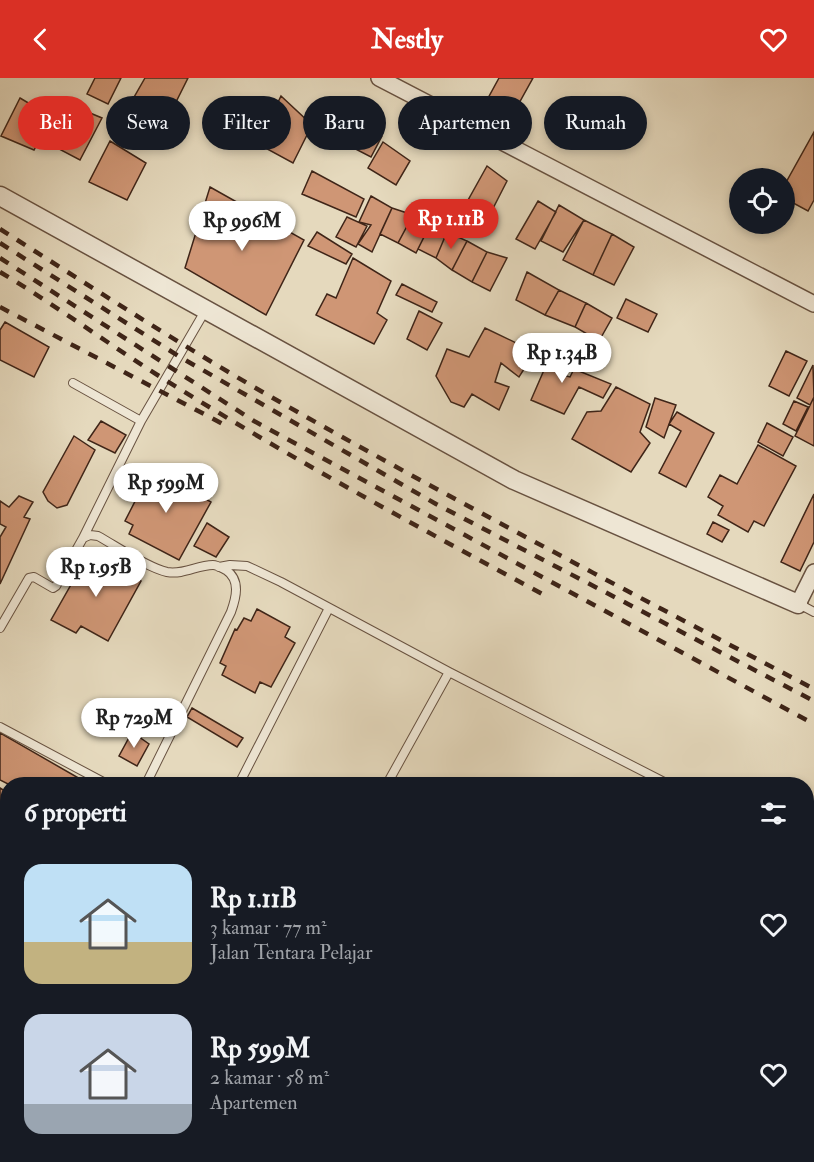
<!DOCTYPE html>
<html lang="id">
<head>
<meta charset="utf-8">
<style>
	:root { --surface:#171b24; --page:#242831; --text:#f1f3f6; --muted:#9ea1a6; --accent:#d93025 }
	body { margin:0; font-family:"IM FELL Double Pica",serif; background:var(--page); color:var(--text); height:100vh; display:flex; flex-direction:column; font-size:22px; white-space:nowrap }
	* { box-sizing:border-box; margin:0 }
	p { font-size:20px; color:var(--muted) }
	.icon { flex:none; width:33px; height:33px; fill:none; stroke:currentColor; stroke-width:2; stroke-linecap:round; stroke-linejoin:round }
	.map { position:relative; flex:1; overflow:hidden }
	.details { position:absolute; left:0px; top:699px; width:814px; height:386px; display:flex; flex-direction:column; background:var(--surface); border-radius:24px 24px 0 0; box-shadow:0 3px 9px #0003 }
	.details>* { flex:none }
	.hud { position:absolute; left:18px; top:18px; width:778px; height:54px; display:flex; gap:12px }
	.controls { position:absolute; left:729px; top:90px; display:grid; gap:12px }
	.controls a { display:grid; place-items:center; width:66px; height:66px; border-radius:50%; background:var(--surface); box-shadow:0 3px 9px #0003; font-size:30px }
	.price { position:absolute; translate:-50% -51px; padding:0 14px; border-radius:21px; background:#fff; color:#222; font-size:20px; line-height:39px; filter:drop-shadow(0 2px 3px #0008) }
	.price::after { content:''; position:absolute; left:50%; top:36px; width:18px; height:14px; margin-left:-9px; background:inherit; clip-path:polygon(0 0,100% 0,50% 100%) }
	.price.on { background:var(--accent); color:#fff }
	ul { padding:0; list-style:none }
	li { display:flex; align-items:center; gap:18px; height:150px; padding:0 24px }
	li span { display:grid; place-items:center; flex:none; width:168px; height:120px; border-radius:18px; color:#555 }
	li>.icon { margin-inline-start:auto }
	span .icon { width:72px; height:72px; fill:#fffc; stroke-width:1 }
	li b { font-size:26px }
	h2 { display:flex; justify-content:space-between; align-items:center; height:72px; padding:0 24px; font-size:26px }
	.tag { padding:0 21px; border-radius:27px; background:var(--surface); box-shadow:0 3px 9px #0003; font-size:21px; line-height:54px }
	.tag.on { background:var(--accent); color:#fff }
	header { display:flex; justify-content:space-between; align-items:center; height:78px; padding:0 24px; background:var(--accent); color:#fff; font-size:27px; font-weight:800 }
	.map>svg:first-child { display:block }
</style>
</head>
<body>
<header><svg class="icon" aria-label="back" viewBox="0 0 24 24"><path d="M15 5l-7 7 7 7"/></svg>Nestly<svg class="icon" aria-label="heart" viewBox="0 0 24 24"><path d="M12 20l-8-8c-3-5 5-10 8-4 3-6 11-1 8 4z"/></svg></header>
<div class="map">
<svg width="814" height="1084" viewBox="0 0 814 1084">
	<rect width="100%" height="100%" fill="#e5d9bd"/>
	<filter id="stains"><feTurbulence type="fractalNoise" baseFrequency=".00333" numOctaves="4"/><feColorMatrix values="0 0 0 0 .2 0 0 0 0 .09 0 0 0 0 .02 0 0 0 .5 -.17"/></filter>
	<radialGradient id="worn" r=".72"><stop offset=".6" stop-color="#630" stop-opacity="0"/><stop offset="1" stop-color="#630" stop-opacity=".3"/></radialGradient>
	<path fill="#cf9675" stroke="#3f2518" stroke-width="1.5" d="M95,0H121L108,26L87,16Z
		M145,0H188L168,40L133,21Z
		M499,0H533L513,36L487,22Z
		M281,18L312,47L293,85L258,66Z
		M20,20L52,39L34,72L1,58Z
		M78,30L102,40L80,82L59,71Z
		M349,41L382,58L371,79L338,62Z
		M814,54V122L808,133L784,120V108Z
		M110,63L146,85L127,122L89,104Z
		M383,64L410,83L396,107L368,90Z
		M487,88L507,103L486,144L462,133Z
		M312,93L364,121L356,139L302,116Z
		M210,109L304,162L266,237L185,190Z
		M371,118L392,130L372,174L358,166L371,147L359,144Z
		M538,123L556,134L535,171L516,161Z
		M559,127L584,142L563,174L541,163Z
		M392,130L413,137L398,165L380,156Z
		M413,137L430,147L416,175L398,165Z
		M347,139L367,148L356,169L336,159Z
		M584,142L612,156L593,197L563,182Z
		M430,147L447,154L436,180L418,171Z
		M317,154L352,176L346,186L308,168Z
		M447,154L467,163L452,192L436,180Z
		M612,156L634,169L614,207L593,197Z
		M467,163L487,174L472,204L452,192Z
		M487,174L507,180L490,213L472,204Z
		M353,180L391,203L377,235L387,242L374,266L316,237L327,216L336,220Z
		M527,194L559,212L545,237L516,222Z
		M402,206L437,224L432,234L396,217Z
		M559,212L586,225L575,249L545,237Z
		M626,221L657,236L648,254L617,240Z
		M586,225L612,240L599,263L575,249Z
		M419,233L442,245L427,272L407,261Z
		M5,244L49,269L34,299L0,282V252Z
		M485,250L535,274L519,299L501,285L495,304L509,309L499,332L472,316L464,329L451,324L436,298L447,271L469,279Z
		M786,273L807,283L789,318L769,308Z
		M535,274L568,287L562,297L570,299L574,291L611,306L603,320L579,309L564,336L531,322L544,292L529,284Z
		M813,287L814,319L810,327L797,320Z
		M616,309L650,326L640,354L650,365L631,394L572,361L587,334L601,333Z
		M814,319V368L795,358Z
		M655,320L676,327L664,360L646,349Z
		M794,323L808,329L796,353L783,346Z
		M677,334L714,355L686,409L659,395L681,353L669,346Z
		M101,343L126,357L115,375L88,362Z
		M767,345L793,359L783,378L758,364Z
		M74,358L95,372L67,427L57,430L48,423L43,414Z
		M758,367L796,388L764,448L754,443L748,454L718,437L723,428L708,419L720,397L737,406Z
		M152,390L211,424L179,482L129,456L133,447L125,443Z
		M814,416V464L800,493L781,484Z
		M19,418L33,424L24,439L30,441L0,506V459L6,449L0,446V423L9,429Z
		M713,444L729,452L722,464L707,456Z
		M207,445L229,459L216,479L194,468Z
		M89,475L141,503L108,563L81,548L76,555L51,542Z
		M257,531L290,549L285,559L295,565L271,609L260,604L255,615L222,597L226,588L220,585L235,551L237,552L244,540L251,543Z
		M192,630L243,660L237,669L187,639Z
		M132,654L149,666L137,688L119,678Z
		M0,655L82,702L79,706H8L0,702Z
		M0,710L8,715V776L0,772Z
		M807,911H814V988L807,987Z
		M6,944L8,945V1062L0,1059V959Z
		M812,1031L814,1032V1052L807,1049V1039Z
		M216,1077H269L275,1084H211Z
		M389,1077H417L414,1084H402Z
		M424,1077H434L441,1081L439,1084H420Z
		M477,1077H491L500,1083L473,1084Z
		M570,1077H584L595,1084H570L567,1082Z
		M639,1077H694L703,1083L650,1084Z
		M755,1077H781L790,1084H750Z"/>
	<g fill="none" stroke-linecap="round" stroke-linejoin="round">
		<defs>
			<path id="service" d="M73,305L141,343
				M83,460L141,343L205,233
				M219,489L230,487L247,488L281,504L449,594L668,706
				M799,526L814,534
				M0,550L29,500L34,499L53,510L56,508L83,460L90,457L98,458C116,468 148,490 167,494C184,497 197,487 213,487C217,487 222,490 226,492C241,502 236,520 231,534L146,706
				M0,649L107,706
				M239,706L329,530
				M387,706L449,594
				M807,892H814
				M0,908L8,911
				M291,1077L301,1084
				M69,1084L72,1077
				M204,1084L209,1077"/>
			<path id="minor" d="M379,0L814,226
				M798,526L814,494
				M795,1077L804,1084
				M366,1084L370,1077
				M551,1084L556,1077
				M712,1084L717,1077"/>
			<path id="tertiary" d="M0,118L514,402L798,526"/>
		</defs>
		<use href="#service" stroke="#685241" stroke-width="10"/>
		<use href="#minor" stroke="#685241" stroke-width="18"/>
		<use href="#tertiary" stroke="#685241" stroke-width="21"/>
		<use href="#service" stroke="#eee6d4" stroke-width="8"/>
		<use href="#minor" stroke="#eee6d4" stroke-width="15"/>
		<use href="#tertiary" stroke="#eee6d4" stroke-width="18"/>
		<path stroke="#3f2518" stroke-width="4.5" stroke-dasharray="10 10" stroke-linecap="butt" d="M0,151C93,210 185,270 280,324C456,424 635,517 814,611
			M0,165L180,279L436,426L814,623
			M0,180L254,343L814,646
			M0,194C57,228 111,268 167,303C290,380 418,449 546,518
			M0,229L223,346"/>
	</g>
	<rect width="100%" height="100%" filter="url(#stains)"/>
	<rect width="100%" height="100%" fill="url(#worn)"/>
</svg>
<div class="controls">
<a><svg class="icon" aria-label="locate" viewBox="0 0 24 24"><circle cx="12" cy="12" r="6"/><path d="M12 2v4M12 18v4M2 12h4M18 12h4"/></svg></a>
</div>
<b class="price on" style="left:451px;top:172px">Rp 1.11B</b>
<b class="price" style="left:242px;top:174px">Rp 996M</b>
<b class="price" style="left:562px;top:306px">Rp 1.34B</b>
<b class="price" style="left:166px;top:436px">Rp 599M</b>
<b class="price" style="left:96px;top:520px">Rp 1.95B</b>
<b class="price" style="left:134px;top:671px">Rp 729M</b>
<div class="hud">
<a class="tag on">Beli</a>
<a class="tag">Sewa</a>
<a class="tag">Filter</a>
<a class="tag">Baru</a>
<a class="tag">Apartemen</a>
<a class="tag">Rumah</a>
</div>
<section class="details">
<h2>6 properti<svg class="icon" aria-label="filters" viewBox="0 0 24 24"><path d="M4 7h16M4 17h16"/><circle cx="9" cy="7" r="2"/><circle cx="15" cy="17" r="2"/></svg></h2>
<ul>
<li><span style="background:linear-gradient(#bfe0f5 65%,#c2b280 0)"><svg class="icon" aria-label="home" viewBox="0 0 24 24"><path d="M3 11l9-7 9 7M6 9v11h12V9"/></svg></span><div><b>Rp 1.11B</b><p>3 kamar · 77 m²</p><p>Jalan Tentara Pelajar</p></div><svg class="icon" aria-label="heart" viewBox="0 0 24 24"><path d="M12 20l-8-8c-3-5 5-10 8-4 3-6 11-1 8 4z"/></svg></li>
<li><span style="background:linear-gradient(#c9d6e8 75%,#9aa5b1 0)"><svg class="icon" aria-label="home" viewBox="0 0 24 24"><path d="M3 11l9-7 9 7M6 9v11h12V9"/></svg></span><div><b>Rp 599M</b><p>2 kamar · 58 m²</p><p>Apartemen</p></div><svg class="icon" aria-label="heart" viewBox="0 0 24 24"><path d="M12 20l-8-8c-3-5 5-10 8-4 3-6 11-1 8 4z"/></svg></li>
</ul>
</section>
</div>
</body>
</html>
